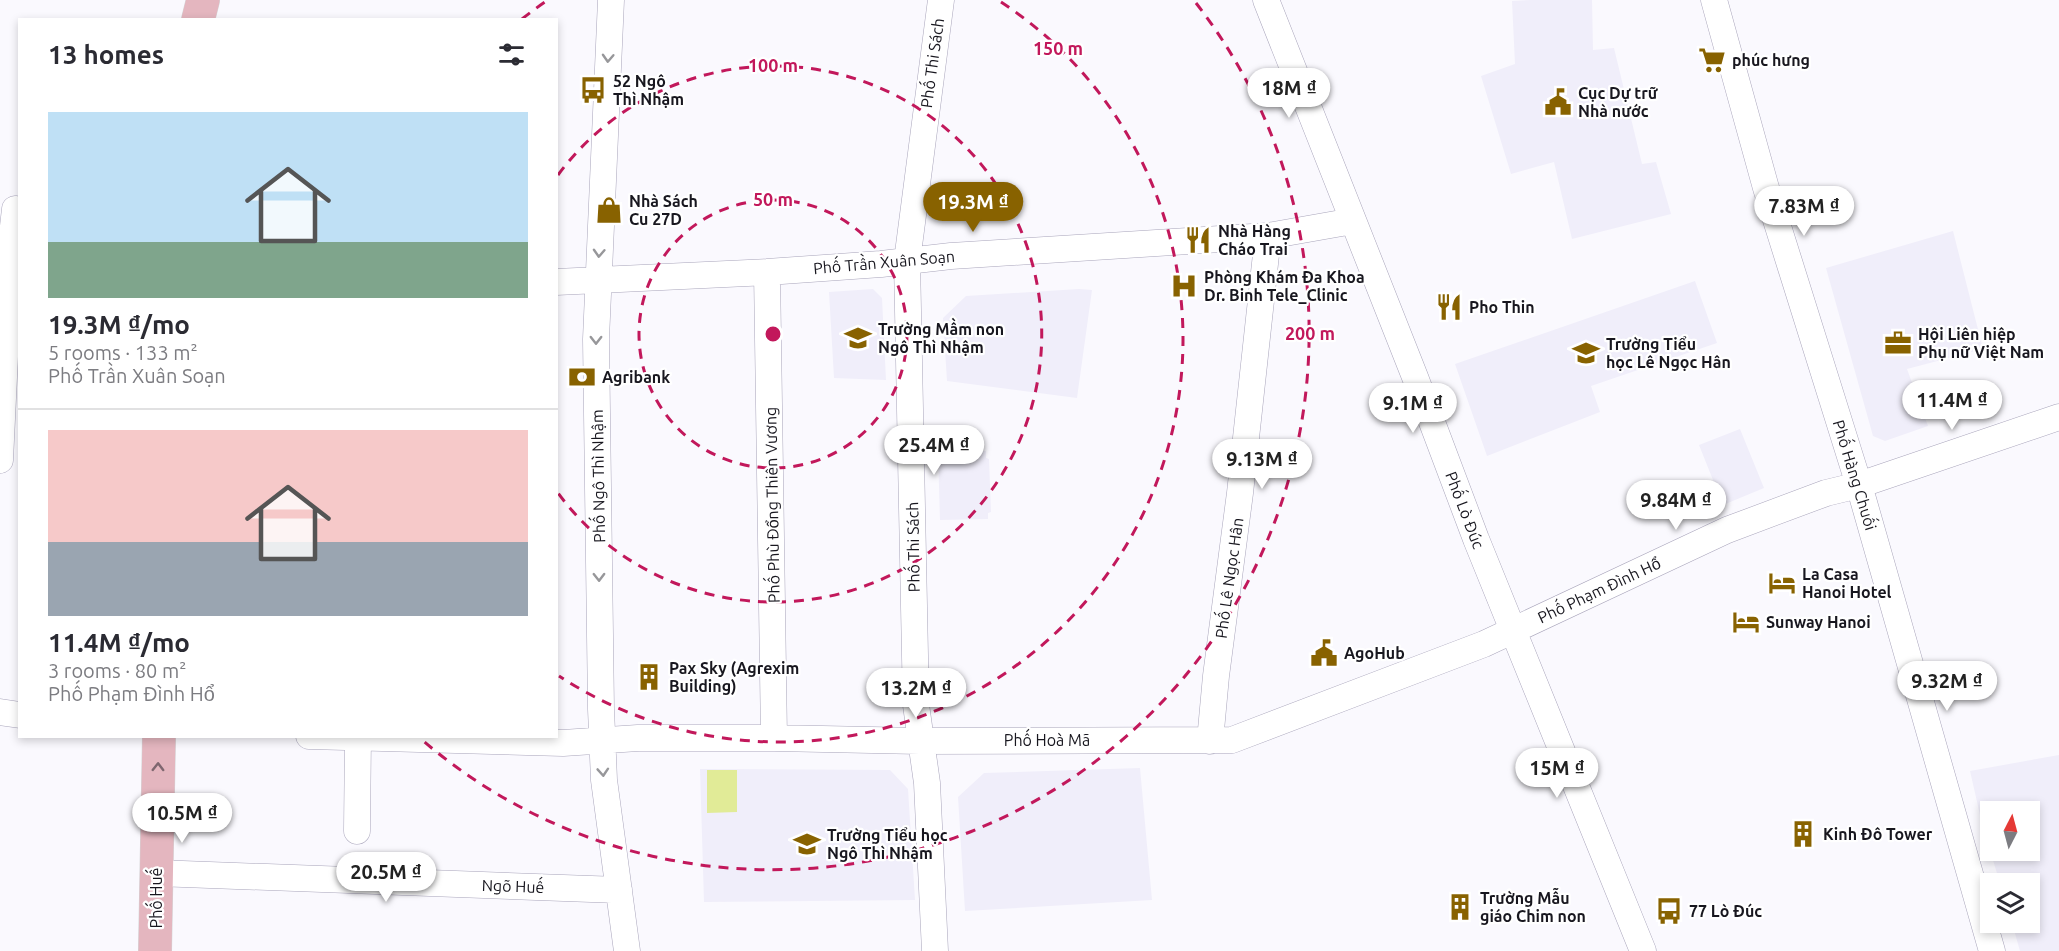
<!DOCTYPE html>
<html lang="en">
<head>
<meta charset="utf-8">
<style>
	:root { --surface:#fff; --page:#f2f2f3; --text:#2b2b33; --muted:#7c7c81; --line:#e1e1e2; --accent:#886200 }
	body { margin:0; font-family:Ubuntu,sans-serif; background:var(--page); color:var(--text); height:100vh; display:flex; flex-direction:column; font-size:22px; white-space:nowrap }
	* { box-sizing:border-box; margin:0 }
	p { font-size:20px; color:var(--muted) }
	.icon { flex:none; width:33px; height:33px; fill:none; stroke:currentColor; stroke-width:2; stroke-linecap:round; stroke-linejoin:round }
	.map { position:relative; flex:1; overflow:hidden }
	.details { position:absolute; left:18px; top:18px; width:540px; height:720px; display:flex; flex-direction:column; background:var(--surface); border-radius:0px; box-shadow:0 3px 9px #0003 }
	.details>* { flex:none }
	.needle { width:39px; rotate:6deg }
	.fabs { position:absolute; left:1980px; top:801px; display:grid; gap:12px }
	.fabs a { display:grid; place-items:center; width:60px; height:60px; border-radius:0px; background:var(--surface); box-shadow:0 3px 9px #0003; font-size:30px }
	.price { position:absolute; translate:-50% -51px; padding:0 14px; border-radius:21px; background:#fff; color:#222; font-size:20px; line-height:39px; filter:drop-shadow(0 2px 3px #0008) }
	.price::after { content:''; position:absolute; left:50%; top:36px; width:18px; height:14px; margin-left:-9px; background:inherit; clip-path:polygon(0 0,100% 0,50% 100%) }
	.price.current { background:var(--accent); color:#fff }
	ul { padding:0; list-style:none }
	li { display:grid; align-content:center; gap:12px; height:318px; padding:0 30px }
	li+li { border-top:2px solid var(--line) }
	li span { display:grid; place-items:center; height:186px; border-radius:0px; color:#555 }
	li>.icon { margin-inline-start:auto }
	span .icon { width:108px; height:108px; fill:#fffc; stroke-width:1 }
	li b { font-size:26px }
	h2 { display:flex; justify-content:space-between; align-items:center; height:72px; padding:0 30px; font-size:26px }
	.map>svg:first-child { display:block }
</style>
</head>
<body>
<div class="map">
<svg width="2059" height="951" viewBox="0 0 2059 951">
	<rect width="100%" height="100%" fill="#faf9fe"/>
	<path fill="#f0eefa" fill-rule="evenodd" d="M1531,0H1592L1593,50L1614,48L1642,164L1656,162L1671,214L1572,239L1554,162L1511,174L1481,76L1515,64L1512,1Z
		M1953,231L1983,349L1907,369L1928,426L1885,441L1873,436L1826,268Z
		M1695,281L1717,343L1591,386L1600,412L1487,456L1455,364Z
		M873,289L882,298L886,380L834,378L829,292Z
		M1079,289L1092,290L1077,398L947,381L943,318L966,296Z
		M1740,429L1764,488L1723,505L1699,445Z
		M986,451V458L989,459L991,512L988,513V519L940,520L938,452Z
		M2059,755V951H2020L2012,923L2030,922V884L2000,883L1983,828L1970,771ZM1990,812H2030V850H1990Z
		M1140,768L1152,900L965,911L958,797L984,773Z
		M700,769L890,770L908,789L915,900L704,902Z"/>
	<path fill="#e1eb97" d="M707,770H737V812L707,813Z"/>
	<g fill="none" stroke-linecap="round" stroke-linejoin="round">
		<defs>
			<path id="minor" d="M611,0L596,339L601,709L604,780L627,951
				M1266,0L1415,377L1476,539L1643,951
				M1714,0L1766,188L1859,485L1992,951
				M767,272L774,738
				M556,282L767,272L881,264L951,256L1268,236L1353,221
				M0,460L10,253L15,209
				M0,712L20,715
				M309,736L563,743L638,738H774L920,741L1232,740L1484,644L1727,530L1826,493L1859,485L2059,417
				M1210,741L1216,676L1240,493L1268,236
				M357,831L358,736
				M156,873L619,890
				M935,951L927,783L916,705L907,261L941,0"/>
			<path id="major" d="M198,20L203,0
				M155,951L159,736"/>
		</defs>
		<use href="#minor" stroke="#a9a5bb" stroke-width="27"/>
		<use href="#major" stroke="#d5d5d7" stroke-width="34"/>
		<use href="#minor" stroke="#fff" stroke-width="26"/>
		<use href="#major" stroke="#e4b6bf" stroke-width="33"/>
	</g>
	<defs><path id="oneway-chevron" d="M-2-3.5L2.5 0L-2 3.5" fill="none" stroke-width="1.6" stroke-linecap="round" stroke-linejoin="round" transform="scale(1.5)"/></defs>
	<g stroke="#97979a">
		<use href="#oneway-chevron" transform="translate(608 58) rotate(93)"/>
		<use href="#oneway-chevron" transform="translate(599 253) rotate(93)"/>
		<use href="#oneway-chevron" transform="translate(596 340) rotate(90)"/>
		<use href="#oneway-chevron" transform="translate(599 577) rotate(89)"/>
		<use href="#oneway-chevron" transform="translate(603 772) rotate(86)"/>
	</g>
	<use stroke="#7e666f" href="#oneway-chevron" transform="translate(158 767) rotate(-89)"/>
	<g fill="none" stroke="#c2185b" stroke-width="3" stroke-dasharray="10 8">
		<circle cx="773" cy="334" r="134"/>
		<path d="M558 175A268 268 0 1 1 558 493"/>
		<path d="M522 19A403 403 0 0 1 545 2M1001 2A403 403 0 0 1 559 676"/>
		<path d="M1196 3A537 537 0 0 1 421 739"/>
	</g>
	<defs>
		<symbol id="supermarket-bare" viewBox="-9 -9 18 18"><path d="M-6-5.5h2.5l.6 2H6L4.5 2H-2.5L-4.4-4H-6ZM-1.5 3.2a1.3 1.3 0 1 0 .1 0ZM3 3.2a1.3 1.3 0 1 0 .1 0Z" fill="#886200" stroke="#fff" stroke-width="2.5" paint-order="stroke"/></symbol>
		<symbol id="bus-bare" viewBox="-9 -9 18 18"><path d="M-5-6H5V4H4V6H2V4H-2V6H-4V4H-5ZM-3.5-4V0h7V-4ZM-3.5 1.2v1.5H-2V1.2ZM2 1.2v1.5H3.5V1.2Z" fill="#886200" stroke="#fff" stroke-width="2.5" paint-order="stroke"/></symbol>
		<symbol id="civic-bare" viewBox="-9 -9 18 18"><path d="M-.6-6.5H3V-4.5H.6V-3L4-1V1h2V6H-6V1h2V-1L-.6-3ZM-1.2 2.5V6h2.4V2.5Z" fill="#886200" stroke="#fff" stroke-width="2.5" paint-order="stroke"/></symbol>
		<symbol id="shop-bare" viewBox="-9 -9 18 18"><path d="M-5-2.5h2.3a2.7 3.5 0 0 1 5.4 0H5L5.5 6h-11ZM-1.5-2.5h3a1.5 2.3 0 0 0-3 0Z" fill="#886200" stroke="#fff" stroke-width="2.5" paint-order="stroke"/></symbol>
		<symbol id="restaurant-bare" viewBox="-9 -9 18 18"><path d="M-5-6h1v4h1v-4h1v4h1v-4h1v5L-1.5 .5V6h-2V.5L-5-1ZM5-6V6H3V1.5H1.5Q1.5-4 5-6Z" fill="#886200" stroke="#fff" stroke-width="2.5" paint-order="stroke"/></symbol>
		<symbol id="hospital-bare" viewBox="-9 -9 18 18"><path d="M-5-5h3v3.5h4V-5h3V5h-3V1.5h-4V5h-3Z" fill="#886200" stroke="#fff" stroke-width="2.5" paint-order="stroke"/></symbol>
		<symbol id="school-bare" viewBox="-9 -9 18 18"><path d="M0-5L7-2L0 1L-7-2ZM-4 1L0 2.5L4 1V4Q0 6-4 4Z" fill="#886200" stroke="#fff" stroke-width="2.5" paint-order="stroke"/></symbol>
		<symbol id="office-bare" viewBox="-9 -9 18 18"><path d="M-6-3h4V-5.5h4V-3h4V5H-6ZM-1-4.5V-3h2v-1.5ZM-6 0V1H6V0Z" fill="#886200" stroke="#fff" stroke-width="2.5" paint-order="stroke"/></symbol>
		<symbol id="bank-bare" viewBox="-9 -9 18 18"><path d="M-6-4H6V4H-6ZM0-2.3a2.3 2.3 0 1 0 0 4.6a2.3 2.3 0 1 0 0-4.6Z" fill="#886200" stroke="#fff" stroke-width="2.5" paint-order="stroke"/></symbol>
		<symbol id="hotel-bare" viewBox="-9 -9 18 18"><path d="M-6-4.5h1.5V1H6V5H4.5V3h-9V5H-6ZM-4 0a1.8 1.8 0 1 1 3.6 0ZM.5 0V-2.5h3Q6-2.5 6 0Z" fill="#886200" stroke="#fff" stroke-width="2.5" paint-order="stroke"/></symbol>
		<symbol id="building-bare" viewBox="-9 -9 18 18"><path d="M-4-6H4V6H1V3H-1V6H-4ZM-2.5-4.3h1.7v1.8h-1.7ZM.8-4.3h1.7v1.8H.8ZM-2.5-1h1.7V.8h-1.7ZM.8-1h1.7V.8H.8Z" fill="#886200" stroke="#fff" stroke-width="2.5" paint-order="stroke"/></symbol>
	</defs>
	<g fill-rule="evenodd">
		<use href="#supermarket-bare" x="1693" y="41" width="38" height="38"/>
		<use href="#bus-bare" x="574" y="71" width="38" height="38"/>
		<use href="#civic-bare" x="1539" y="83" width="38" height="38"/>
		<use href="#shop-bare" x="590" y="191" width="38" height="38"/>
		<use href="#restaurant-bare" x="1179" y="221" width="38" height="38"/>
		<use href="#hospital-bare" x="1165" y="267" width="38" height="38"/>
		<use href="#restaurant-bare" x="1430" y="288" width="38" height="38"/>
		<use href="#school-bare" x="839" y="319" width="38" height="38"/>
		<use href="#office-bare" x="1879" y="324" width="38" height="38"/>
		<use href="#school-bare" x="1567" y="334" width="38" height="38"/>
		<use href="#bank-bare" x="563" y="358" width="38" height="38"/>
		<use href="#hotel-bare" x="1763" y="564" width="38" height="38"/>
		<use href="#hotel-bare" x="1727" y="603" width="38" height="38"/>
		<use href="#civic-bare" x="1305" y="634" width="38" height="38"/>
		<use href="#building-bare" x="630" y="658" width="38" height="38"/>
		<use href="#building-bare" x="1784" y="815" width="38" height="38"/>
		<use href="#school-bare" x="788" y="825" width="38" height="38"/>
		<use href="#building-bare" x="1441" y="888" width="38" height="38"/>
		<use href="#bus-bare" x="1650" y="892" width="38" height="38"/>
	</g>
	<g text-anchor="middle" dominant-baseline="central" stroke-width="4.5" stroke-linejoin="round" paint-order="stroke">
		<g font-size="16" font-weight="bold" fill="#18171f" stroke="#fff" text-anchor="start">
			<text x="1732" y="60">phúc hưng</text>
			<text x="613" y="81">52 Ngô<tspan x="613" dy="18">Thì Nhậm</tspan></text>
			<text x="1578" y="93">Cục Dự trữ<tspan x="1578" dy="18">Nhà nước</tspan></text>
			<text x="629" y="201">Nhà Sách<tspan x="629" dy="18">Cu 27D</tspan></text>
			<text x="1218" y="231">Nhà Hàng<tspan x="1218" dy="18">Cháo Trai</tspan></text>
			<text x="1204" y="277">Phòng Khám Đa Khoa<tspan x="1204" dy="18">Dr. Binh Tele_Clinic</tspan></text>
			<text x="1469" y="307">Pho Thin</text>
			<text x="878" y="329">Trường Mầm non<tspan x="878" dy="18">Ngô Thì Nhậm</tspan></text>
			<text x="1918" y="334">Hội Liên hiệp<tspan x="1918" dy="18">Phụ nữ Việt Nam</tspan></text>
			<text x="1606" y="344">Trường Tiểu<tspan x="1606" dy="18">học Lê Ngọc Hân</tspan></text>
			<text x="602" y="377">Agribank</text>
			<text x="1802" y="574">La Casa<tspan x="1802" dy="18">Hanoi Hotel</tspan></text>
			<text x="1766" y="622">Sunway Hanoi</text>
			<text x="1344" y="653">AgoHub</text>
			<text x="669" y="668">Pax Sky (Agrexim<tspan x="669" dy="18">Building)</tspan></text>
			<text x="1823" y="834">Kinh Đô Tower</text>
			<text x="827" y="835">Trường Tiểu học<tspan x="827" dy="18">Ngô Thì Nhậm</tspan></text>
			<text x="1480" y="898">Trường Mẫu<tspan x="1480" dy="18">giáo Chim non</tspan></text>
			<text x="1689" y="911">77 Lò Đúc</text>
		</g>
		<g font-size="16" fill="#18171f" stroke="#fff">
			<text transform="translate(932 63) rotate(-82)">Phố Thi Sách</text>
			<text transform="translate(884 262) rotate(-5)">Phố Trần Xuân Soạn</text>
			<text transform="translate(1855 475) rotate(73)">Phố Hàng Chuối</text>
			<text transform="translate(598 476) rotate(-91)">Phố Ngô Thì Nhậm</text>
			<text transform="translate(772 505) rotate(-91)">Phố Phù Đổng Thiên Vương</text>
			<text transform="translate(1465 510) rotate(69)">Phố Lò Đúc</text>
			<text transform="translate(913 547) rotate(-91)">Phố Thi Sách</text>
			<text transform="translate(1229 578) rotate(-82)">Phố Lê Ngọc Hân</text>
			<text transform="translate(1599 590) rotate(-25)">Phố Phạm Đình Hổ</text>
			<text x="1047" y="740">Phố Hoà Mã</text>
			<text transform="translate(513 886) rotate(2)">Ngõ Huế</text>
			<text transform="translate(156 898) rotate(-90)">Phố Huế</text>
		</g>
	</g>
	<circle cx="773" cy="334" r="9" fill="#c2185b" stroke="#fff" stroke-width="3"/>
	<g font-size="18" text-anchor="middle" font-weight="bold" fill="#c2185b" stroke="#fff" stroke-width="4.5" stroke-linejoin="round" paint-order="stroke">
		<text x="1058" y="55">150 m</text>
		<text x="773" y="72">100 m</text>
		<text x="773" y="206">50 m</text>
		<text x="1310" y="340">200 m</text>
	</g>
</svg>
<div class="fabs">
<a><svg class="needle" viewBox="-14 -14 28 28"><path d="M0-13l5 13h-10z" fill="#e53935"/><path d="M0 13l5-13h-10z" fill="#7c7c81"/></svg></a>
<a><svg class="icon" aria-label="layers" viewBox="0 0 24 24"><path d="M12 4l9 5-9 5-9-5zM3 14l9 5 9-5"/></svg></a>
</div>
<b class="price" style="left:1289px;top:119px">18M ₫</b>
<b class="price current" style="left:973px;top:233px">19.3M ₫</b>
<b class="price" style="left:1804px;top:237px">7.83M ₫</b>
<b class="price" style="left:1952px;top:431px">11.4M ₫</b>
<b class="price" style="left:1413px;top:434px">9.1M ₫</b>
<b class="price" style="left:934px;top:476px">25.4M ₫</b>
<b class="price" style="left:1262px;top:490px">9.13M ₫</b>
<b class="price" style="left:1676px;top:531px">9.84M ₫</b>
<b class="price" style="left:1947px;top:712px">9.32M ₫</b>
<b class="price" style="left:916px;top:719px">13.2M ₫</b>
<b class="price" style="left:1557px;top:799px">15M ₫</b>
<b class="price" style="left:182px;top:844px">10.5M ₫</b>
<b class="price" style="left:386px;top:903px">20.5M ₫</b>
<section class="details">
<h2>13 homes<svg class="icon" aria-label="filters" viewBox="0 0 24 24"><path d="M4 7h16M4 17h16"/><circle cx="9" cy="7" r="2"/><circle cx="15" cy="17" r="2"/></svg></h2>
<ul>
<li><span style="background:linear-gradient(#bfe0f5 70%,#7fa58c 0)"><svg class="icon" aria-label="home" viewBox="0 0 24 24"><path d="M3 11l9-7 9 7M6 9v11h12V9"/></svg></span><div><b>19.3M ₫/mo</b><p>5 rooms · 133 m²</p><p>Phố Trần Xuân Soạn</p></div></li>
<li><span style="background:linear-gradient(#f6c9c9 60%,#9aa5b1 0)"><svg class="icon" aria-label="home" viewBox="0 0 24 24"><path d="M3 11l9-7 9 7M6 9v11h12V9"/></svg></span><div><b>11.4M ₫/mo</b><p>3 rooms · 80 m²</p><p>Phố Phạm Đình Hổ</p></div></li>
</ul>
</section>
</div>
</body>
</html>
